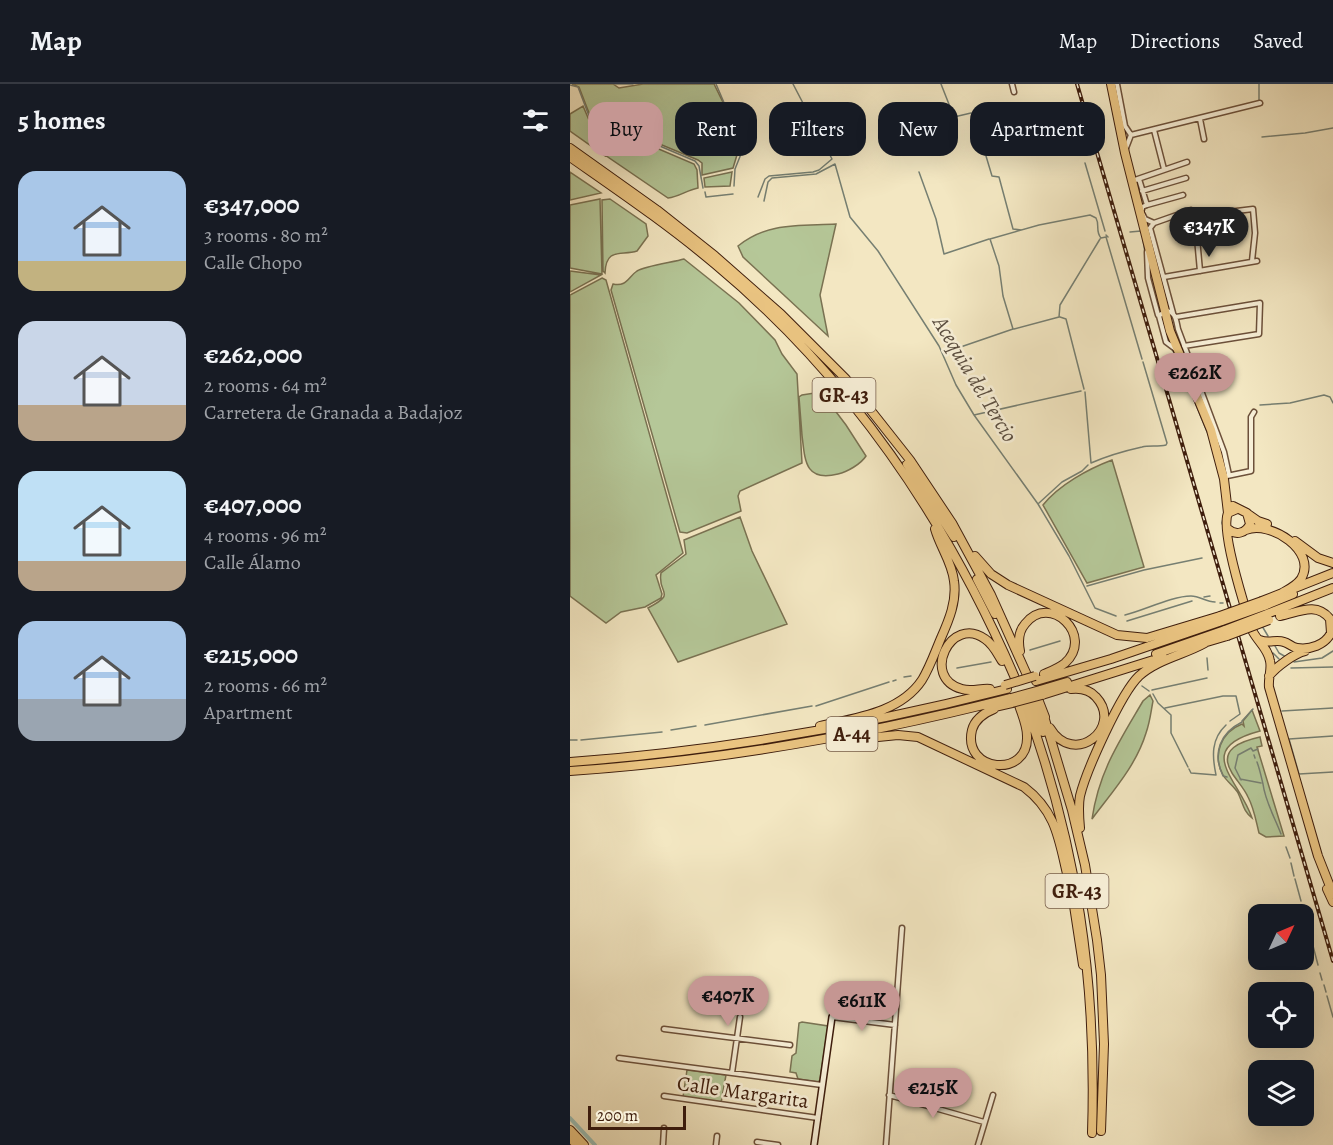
<!DOCTYPE html>
<html lang="en">
<head>
<meta charset="utf-8">
<style>
	:root { --surface:#171b24; --page:#242831; --text:#f1f3f6; --muted:#9ea1a6; --line:#363941; --accent:#c59692 }
	body { margin:0; font-family:Alegreya,serif; background:var(--page); color:var(--text); height:100vh; display:flex; flex-direction:column; font-size:22px; white-space:nowrap }
	* { box-sizing:border-box; margin:0 }
	p { font-size:20px; color:var(--muted) }
	.icon { flex:none; width:33px; height:33px; fill:none; stroke:currentColor; stroke-width:2; stroke-linecap:round; stroke-linejoin:round }
	.map { position:relative; flex:1; overflow:hidden }
	.drawer { display:flex; flex-direction:column; background:var(--surface); width:570px }
	.drawer>* { flex:none }
	.hud { position:absolute; left:18px; top:18px; width:570px; height:54px; display:flex; gap:12px }
	.needle { width:39px; rotate:46deg }
	.tools { position:absolute; left:678px; top:820px; display:grid; gap:12px }
	.tools a { display:grid; place-items:center; width:66px; height:66px; border-radius:12px; background:var(--surface); box-shadow:0 6px 24px #0002; font-size:30px }
	.scale { position:absolute; left:18px; bottom:15px; width:98px; box-sizing:border-box; padding-left:6px; border:3px solid #3f1e0d; border-top:0; font-size:16px; line-height:21px; white-space:nowrap; color:#3f1e0d; -webkit-text-stroke:4px #f7efd7; paint-order:stroke }
	.price { position:absolute; translate:-50% -51px; padding:0 14px; border-radius:21px; background:var(--accent); color:#111; font-size:20px; line-height:39px; filter:drop-shadow(0 2px 3px #0008) }
	.price::after { content:''; position:absolute; left:50%; top:36px; width:18px; height:14px; margin-left:-9px; background:inherit; clip-path:polygon(0 0,100% 0,50% 100%) }
	.price.on { background:#222; color:#fff }
	ul { padding:0; list-style:none }
	li { display:flex; align-items:center; gap:18px; height:150px; padding:0 18px }
	li span { display:grid; place-items:center; flex:none; width:168px; height:120px; border-radius:18px; color:#555 }
	li>.icon { margin-inline-start:auto }
	span .icon { width:72px; height:72px; fill:#fffc; stroke-width:1 }
	li b { font-size:26px }
	h2 { display:flex; justify-content:space-between; align-items:center; height:72px; padding:0 18px; font-size:26px }
	.chip { padding:0 21px; border-radius:18px; background:var(--surface); box-shadow:0 6px 24px #0002; font-size:21px; line-height:54px }
	.chip.on { background:var(--accent); color:#111 }
	header { display:flex; align-items:center; gap:36px; box-sizing:border-box; height:84px; padding:0 30px; background:var(--surface); border-bottom:2px solid var(--line) }
	header strong { font-size:28px }
	nav { display:flex; gap:33px; margin-inline-start:auto; font-size:21px }
	main { display:flex; flex:1; min-height:0 }
	.map>svg:first-child { display:block }
</style>
</head>
<body>
<header>
<strong>Map</strong>
<nav><a>Map</a><a>Directions</a><a>Saved</a></nav>
</header>
<main>
<section class="drawer">
<h2>5 homes<svg class="icon" aria-label="filters" viewBox="0 0 24 24"><path d="M4 7h16M4 17h16"/><circle cx="9" cy="7" r="2"/><circle cx="15" cy="17" r="2"/></svg></h2>
<ul>
<li><span style="background:linear-gradient(#a9c7e8 75%,#c2b280 0)"><svg class="icon" aria-label="home" viewBox="0 0 24 24"><path d="M3 11l9-7 9 7M6 9v11h12V9"/></svg></span><div><b>€347,000</b><p>3 rooms · 80 m²</p><p>Calle Chopo</p></div></li>
<li><span style="background:linear-gradient(#c9d6e8 70%,#b9a48a 0)"><svg class="icon" aria-label="home" viewBox="0 0 24 24"><path d="M3 11l9-7 9 7M6 9v11h12V9"/></svg></span><div><b>€262,000</b><p>2 rooms · 64 m²</p><p>Carretera de Granada a Badajoz</p></div></li>
<li><span style="background:linear-gradient(#bfe0f5 75%,#b9a48a 0)"><svg class="icon" aria-label="home" viewBox="0 0 24 24"><path d="M3 11l9-7 9 7M6 9v11h12V9"/></svg></span><div><b>€407,000</b><p>4 rooms · 96 m²</p><p>Calle Álamo</p></div></li>
<li><span style="background:linear-gradient(#a9c7e8 65%,#9aa5b1 0)"><svg class="icon" aria-label="home" viewBox="0 0 24 24"><path d="M3 11l9-7 9 7M6 9v11h12V9"/></svg></span><div><b>€215,000</b><p>2 rooms · 66 m²</p><p>Apartment</p></div></li>
</ul>
</section>
<div class="map">
<svg width="763" height="1061" viewBox="0 0 763 1061">
	<rect width="100%" height="100%" fill="#f3e7c2"/>
	<filter id="stains"><feTurbulence type="fractalNoise" baseFrequency=".00333" numOctaves="4"/><feColorMatrix values="0 0 0 0 .2 0 0 0 0 .09 0 0 0 0 .02 0 0 0 .5 -.17"/></filter>
	<radialGradient id="worn" r=".72"><stop offset=".6" stop-color="#630" stop-opacity="0"/><stop offset="1" stop-color="#630" stop-opacity=".3"/></radialGradient>
	<path fill="#b5c798" stroke="#7a7252" stroke-width="1.5" d="M2,0H43L49,4L73,0H144L166,45L170,61L163,84L132,91V79L128,76L80,56L31,60L9,3Z
		M13,22L34,71L0,47V30Z
		M77,60L124,80L127,86L128,104C117,106 109,113 98,114L35,71L33,64Z
		M0,88L31,109L0,116Z
		M162,88L160,102L135,103L134,94Z
		M30,115L32,190L0,184V121Z
		M40,115L76,140L78,152L67,167C51,172 36,163 35,189L33,187L32,116Z
		M266,140L250,211L258,252L173,173L168,162C198,138 229,142 266,140Z
		M114,175L169,219L205,256L212,270L227,290L232,379L170,407L168,412L171,427L117,449L110,448L41,206L43,200C57,203 58,193 67,187C75,182 104,178 114,175Z
		M0,187L31,191L0,208Z
		M32,194L36,196L113,469L86,491L92,510L91,514L75,523L51,528L36,539L0,512V211Z
		M251,308L276,341L296,372C291,380 277,388 268,390C235,398 235,377 232,351C231,338 230,326 229,313L232,311Z
		M542,376L574,483L517,499L473,421C489,401 518,385 542,376Z
		M170,433L182,467L217,540L108,578L78,524C108,508 87,511 91,489L116,470L114,456Z
		M580,611L583,617C581,627 580,638 576,649C566,682 542,708 522,735C529,687 549,658 573,617Z
		M682,626L690,647C622,665 669,695 682,734C673,727 673,719 668,709C664,702 657,698 653,691C642,671 651,648 672,640L674,642L673,637Z
		M690,653L692,662L687,663L714,752L696,753L689,749C686,737 684,724 678,713C674,704 667,697 662,689C647,665 672,657 690,653Z
		M232,938L258,942L250,996L248,998L228,995L226,989L220,988L222,972L226,969L229,939Z
		M117,986L156,991L151,1019L113,1013Z"/>
	<g fill="none" stroke-linecap="round" stroke-linejoin="round">
		<path stroke="#767f72" stroke-width="1.5" d="M44,0H63
			M146,0L158,28L168,43L173,65L165,85L164,102
			M371,0L384,33L401,29
			M689,0V17
			M0,1L8,3L30,61L78,57L125,77L129,82L133,104
			M412,26C413,41 424,60 416,72L422,92L429,93L443,145L451,146
			M405,28L409,26
			M505,42L512,66
			M692,53L735,49L763,44
			M420,68L482,43L503,37
			M515,79L535,147
			M349,88L366,135L374,170L419,155
			M135,108L136,113L163,110
			M188,113L195,95L199,92L243,88L249,86L262,75L223,0
			M194,117L198,98L202,94L246,90L265,80L280,133L308,167L369,262L386,301L404,331L468,420L499,472L525,524L546,532
			M560,148L571,147
			M536,151L538,153
			M573,156L575,169
			M582,190L586,209
			M490,233L496,235L514,305
			M444,245L489,233L490,221L530,155
			M597,250L600,259
			M603,267L607,274
			M376,268L443,245L433,212L429,182L420,155L469,141L520,131L526,134C530,141 525,147 531,154L536,153L572,275
			M612,287L640,355
			M515,308L521,379C537,372 554,367 572,363C579,361 588,363 596,361L597,359L573,278
			M690,321L720,319L754,311L760,313L763,319
			M404,331L511,307
			M469,419L492,398L512,387L518,381
			M653,442L652,439L654,430
			M517,502L574,486L632,474
			M634,513L640,512
			M650,519H653
			M555,531C575,526 602,512 621,512C630,512 636,518 645,518
			M557,537L622,517
			M692,542L698,552
			M705,562L709,569L716,573
			M460,566L490,557
			M703,569L709,575
			M637,574L638,586
			M724,578L752,574L763,567
			M387,584L421,578
			M721,584L763,583
			M334,593L341,592
			M323,597L326,596
			M572,602L579,607
			M582,606L637,594
			M583,610L588,619L601,631V649L618,683
			M246,622L319,598
			M595,624L653,612H666L670,630L660,637
			M712,627L763,624
			M672,637L683,625
			M135,641L242,622
			M101,646L126,642
			M763,652L719,655L729,690L763,688
			M0,656H7
			M11,656L92,648
			M684,671L685,674
			M687,678C690,686 691,692 693,700C695,717 705,734 711,750
			M619,685L621,689L646,691
			M646,691C642,672 641,655 656,641
			M657,693L653,692C642,669 650,649 672,638
			M670,695L691,699
			M671,696L665,684L668,671L681,664L683,667L688,665
			M716,763L720,774
			M721,779L724,792
			M725,795L731,817
			M732,822L736,835
			M737,839L748,881
			M750,889L752,896
			M754,901L756,908
			M757,912L763,933"/>
		<path stroke="#9bbfb6" stroke-width="4" d="M0,1034L25,1061"/>
		<path stroke="#cfbf9e" stroke-width="8" stroke-dasharray="8 4" stroke-linecap="butt" d="M452,592L456,602
			M440,595L444,606"/>
		<defs>
			<path id="street" d="M442,0L444,8
				M547,0L555,42L561,51
				M630,35L634,55
				M584,46L594,85
				M561,51L690,19
				M556,64L561,51
				M569,95L577,121
				M562,97L617,78
				M572,107L616,94
				M572,125V123L577,121L613,111
				M573,131L575,135L584,139
				M625,132L630,187
				M584,139L621,126L625,132L683,125L685,149L682,177
				M584,139L580,144L603,229
				M577,168L578,194L588,231
				M594,193L687,177
				M606,233L690,219L689,250L614,262
				M608,267L596,258L589,232L595,227C606,227 606,236 608,245L654,368L659,391
				M657,392L681,387V333L684,328
				M262,933L325,941
				M94,945L220,961
				M49,974L252,1001
				M162,989L170,933
				M319,1011L414,1038
				M94,1012L248,1034
				M187,1058L208,1061
				M93,1061L94,1044
				M146,1061L147,1052
				M316,1061L332,844
				M408,1061L423,1011"/>
			<path id="secondary" d="M244,1061L262,933"/>
			<path id="highway" d="M541,0L555,69L595,227L600,247L641,346L654,395L658,429
				M0,64L87,126L145,172L211,230L276,295L340,376L382,439L421,511L457,591
				M0,73C50,108 100,142 146,181C279,292 377,436 445,594
				M337,380L384,453
				M667,425L658,429C651,444 669,503 674,520
				M678,430L688,437L697,440
				M658,445C666,452 676,449 680,440L677,429L663,422
				M676,446C700,436 748,467 731,495C726,502 719,505 712,509
				M725,457L748,474L763,479
				M405,472L421,490L438,501L547,551L577,554L650,532
				M407,495L425,530
				M692,517L763,489
				M694,522L723,510
				M697,530L763,504
				M682,546C687,557 698,564 700,577C702,585 698,594 699,603L748,772L763,810
				M690,556C698,560 706,555 714,558C719,559 721,563 727,564C740,566 755,561 761,549L760,535C746,517 727,529 710,532
				M630,560L657,552
				M450,567C448,557 448,548 455,540C480,508 525,552 495,579C489,584 481,587 474,590
				M586,570L655,546
				M699,592C706,583 725,569 735,567
				M466,597L541,575L652,537
				M420,605C411,604 401,608 392,605C350,594 381,530 415,555C423,560 427,569 432,577
				M470,606L497,598
				M472,611L593,573
				M468,615L475,633
				M462,617L473,648
				M455,619C507,761 527,897 522,1049
				M420,624L442,619
				M424,625C414,629 405,635 402,646C392,688 459,695 457,652C457,641 452,631 449,621
				M473,629L502,726L515,781L527,856L531,891L534,960L531,1047
				M250,642C285,634 330,629 352,596C360,583 365,568 371,554C379,536 387,517 384,497C382,478 370,463 365,445
				M480,644C504,684 554,643 526,613C520,606 510,604 501,605
				M278,656L328,651L348,653L454,703C487,728 489,757 498,794
				M0,678C148,667 293,642 437,605
				M0,687C149,677 296,651 441,614
				M510,744C509,733 508,722 510,712C516,687 551,609 569,592C588,575 614,571 635,559
				M499,789L513,881
				M757,805L763,818
				M0,1046L14,1061
				M0,1054L7,1061"/>
		</defs>
		<use href="#street" stroke="#6c503a" stroke-width="7"/>
		<use href="#secondary" stroke="#3f1e0d" stroke-width="8"/>
		<use href="#highway" stroke="#3f1e0d" stroke-width="10"/>
		<use href="#street" stroke="#f7efd7" stroke-width="4"/>
		<use href="#secondary" stroke="#f7efd7" stroke-width="5"/>
		<use href="#highway" stroke="#eac481" stroke-width="8"/>
		<defs>
			<path id="rail" d="M507,0L763,877"/>
		</defs>
		<use href="#rail" stroke="#3f1e0d" stroke-width="4"/>
		<use href="#rail" stroke="#f7efd7" stroke-width="1.5" stroke-dasharray="4.5" stroke-linecap="butt"/>
		<defs>
			<path id="highway-bridge" d="M650,532L692,517
				M652,537L694,522
				M655,546L697,530
				M657,552L699,536
				M435,601L465,592
				M441,614L470,606
				M442,619L472,611"/>
		</defs>
		<use href="#highway-bridge" stroke="#3f1e0d" stroke-width="10" stroke-linecap="butt"/>
		<use href="#highway-bridge" stroke="#eac481" stroke-width="8"/>
	</g>
	<g text-anchor="middle" dominant-baseline="central" stroke-width="5" stroke-linejoin="round" paint-order="stroke">
		<g fill="#f7efd7" stroke="#765d4a" stroke-width="1.5">
			<rect x="242.5" y="294" width="63" height="34" rx="4.5"/>
			<rect x="256.5" y="633" width="51" height="34" rx="4.5"/>
			<rect x="475.5" y="790" width="63" height="34" rx="4.5"/>
		</g>
		<g font-size="20" font-weight="bold" fill="#3f1e0d">
			<text x="274" y="311">GR-43</text>
			<text x="282" y="650">A-44</text>
			<text x="507" y="807">GR-43</text>
		</g>
		<g font-size="21" fill="#3f1e0d" stroke="#f7efd7">
			<text transform="translate(173 1008) rotate(8)">Calle Margarita</text>
		</g>
		<g font-size="22" font-style="italic" fill="#5b4e40" stroke="#f7efd7">
			<text transform="translate(405 295) rotate(59)">Acequia del Tercio</text>
		</g>
	</g>
	<rect width="100%" height="100%" filter="url(#stains)"/>
	<rect width="100%" height="100%" fill="url(#worn)"/>
</svg>
<div class="tools">
<a><svg class="needle" viewBox="-14 -14 28 28"><path d="M0-13l5 13h-10z" fill="#e53935"/><path d="M0 13l5-13h-10z" fill="#9ea1a6"/></svg></a>
<a><svg class="icon" aria-label="locate" viewBox="0 0 24 24"><circle cx="12" cy="12" r="6"/><path d="M12 2v4M12 18v4M2 12h4M18 12h4"/></svg></a>
<a><svg class="icon" aria-label="layers" viewBox="0 0 24 24"><path d="M12 4l9 5-9 5-9-5zM3 14l9 5 9-5"/></svg></a>
</div>
<div class="scale">200 m</div>
<b class="price on" style="left:639px;top:174px">€347K</b>
<b class="price" style="left:625px;top:320px">€262K</b>
<b class="price" style="left:158px;top:943px">€407K</b>
<b class="price" style="left:292px;top:948px">€611K</b>
<b class="price" style="left:363px;top:1035px">€215K</b>
<div class="hud">
<a class="chip on">Buy</a>
<a class="chip">Rent</a>
<a class="chip">Filters</a>
<a class="chip">New</a>
<a class="chip">Apartment</a>
</div>
</div>
</main>
</body>
</html>
